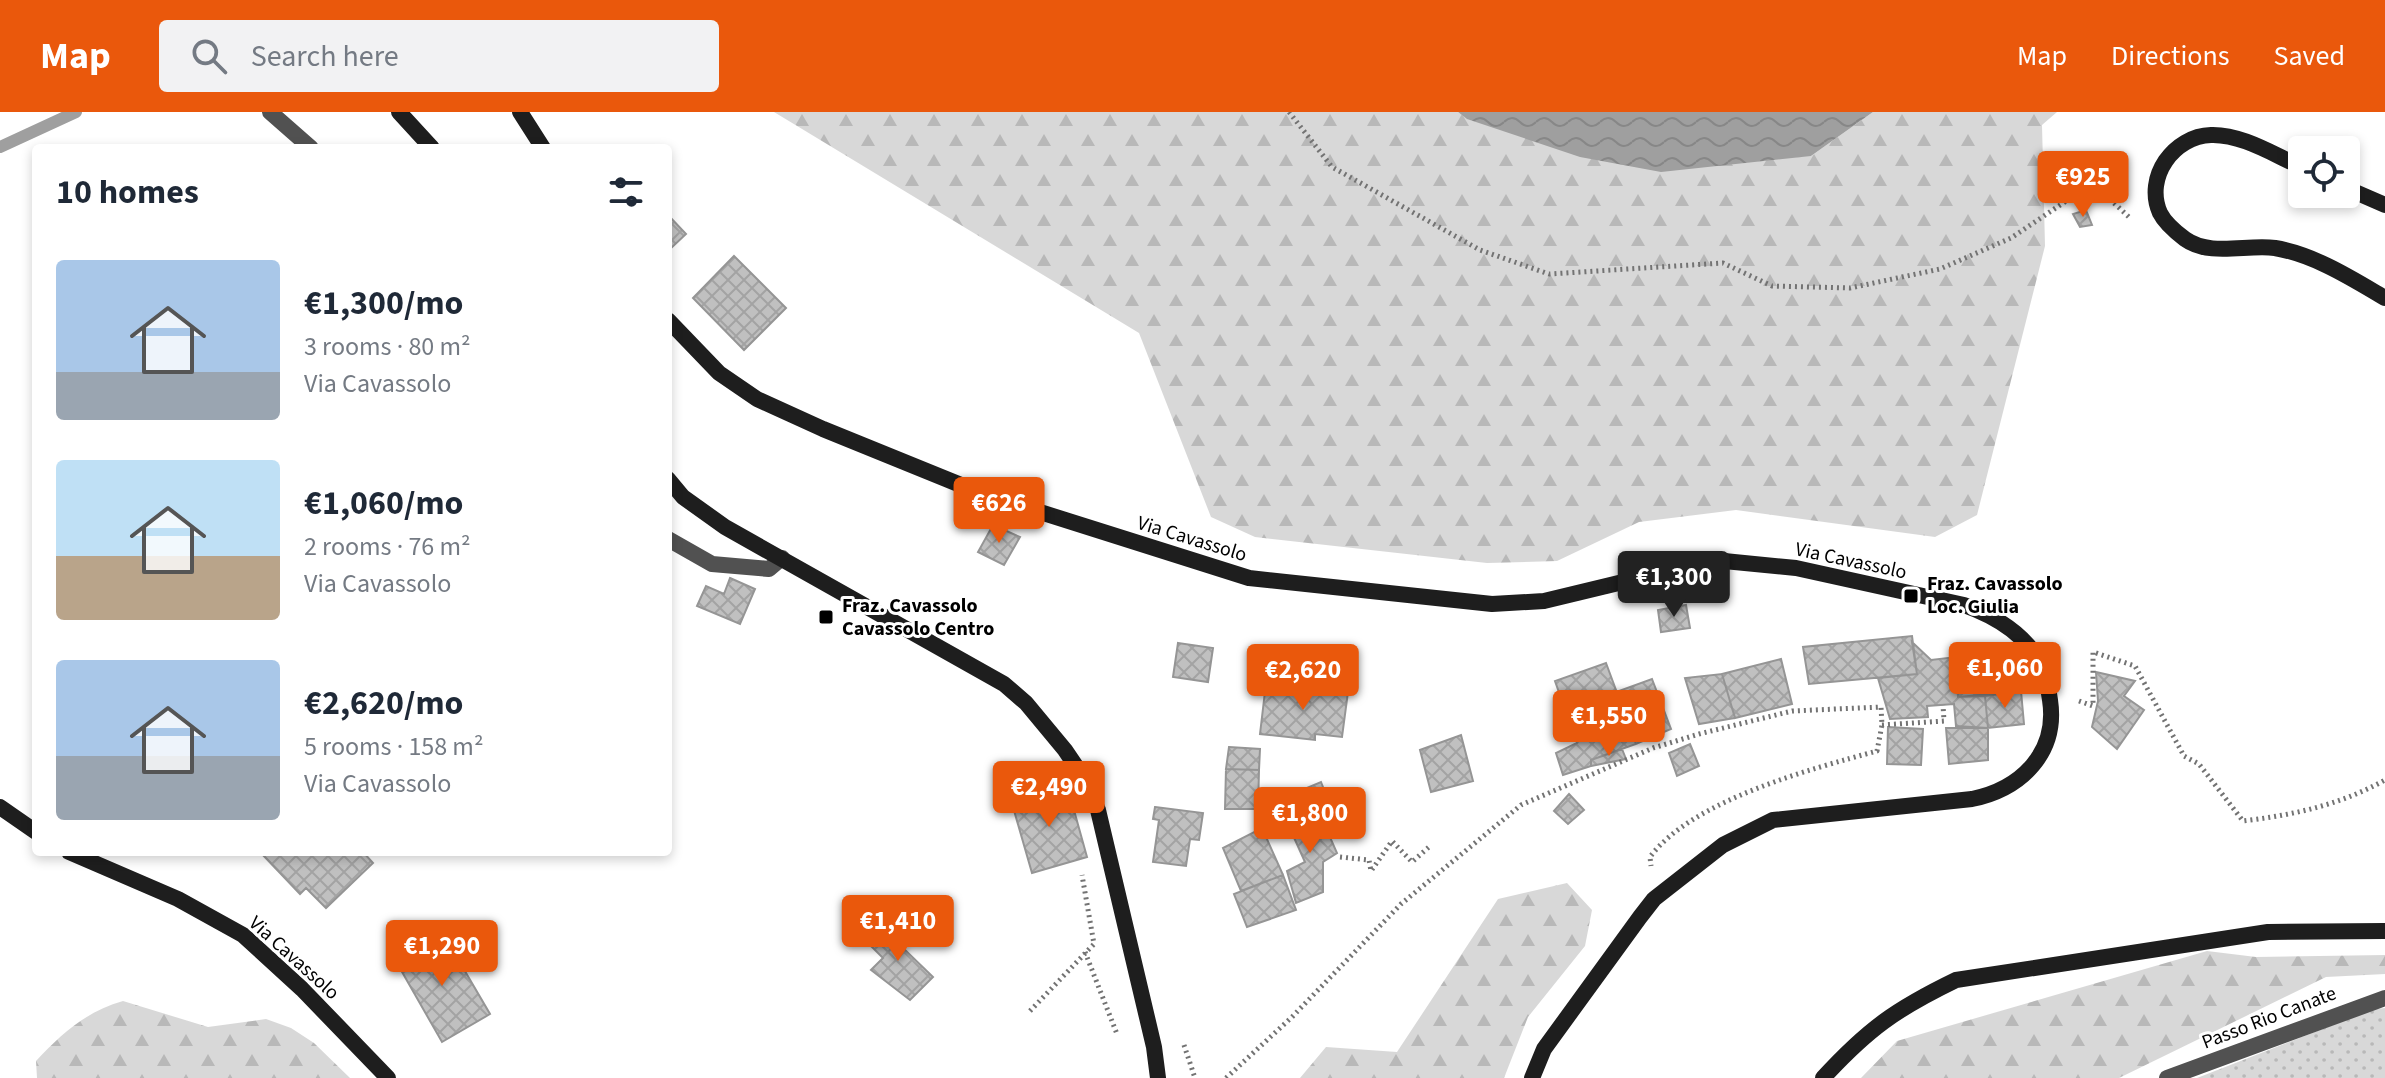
<!DOCTYPE html>
<html lang="en">
<head>
<meta charset="utf-8">
<style>
	:root { --surface:#fff; --page:#f2f2f3; --text:#1f2937; --muted:#747a83; --accent:#ea580c }
	body { margin:0; font-family:"Source Sans 3",sans-serif; background:var(--page); color:var(--text); height:100vh; display:flex; flex-direction:column; font-size:30px; white-space:nowrap }
	* { box-sizing:border-box; margin:0 }
	p { font-size:26px; color:var(--muted) }
	.icon { flex:none; width:44px; height:44px; fill:none; stroke:currentColor; stroke-width:2; stroke-linecap:round; stroke-linejoin:round }
	.map { position:relative; flex:1; overflow:hidden }
	.panel { position:absolute; left:32px; top:32px; width:640px; height:712px; display:flex; flex-direction:column; background:var(--surface); border-radius:8px; box-shadow:0 4px 12px #0003 }
	.panel>* { flex:none }
	.fabs { position:absolute; left:2288px; top:24px; display:grid; gap:16px }
	.fabs a { display:grid; place-items:center; width:72px; height:72px; border-radius:8px; background:var(--surface); box-shadow:0 4px 12px #0003; font-size:40px }
	.price { position:absolute; translate:-50% -68px; padding:0 18px; border-radius:8px; background:var(--accent); color:#fff; font-size:26px; line-height:52px; filter:drop-shadow(0 2px 4px #0008) }
	.price::after { content:''; position:absolute; left:50%; top:48px; width:24px; height:18px; margin-left:-12px; background:inherit; clip-path:polygon(0 0,100% 0,50% 100%) }
	.price.active { background:#222; color:#fff }
	ul { padding:0; list-style:none }
	li { display:flex; align-items:center; gap:24px; height:200px; padding:0 24px }
	li span { display:grid; place-items:center; flex:none; width:224px; height:160px; border-radius:8px; color:#555 }
	li>.icon { margin-inline-start:auto }
	span .icon { width:96px; height:96px; fill:#fffc; stroke-width:1 }
	li b { font-size:34px }
	h2 { display:flex; justify-content:space-between; align-items:center; height:96px; padding:0 24px; font-size:34px }
	header { display:flex; align-items:center; gap:48px; box-sizing:border-box; height:112px; padding:0 40px; background:var(--accent); color:#fff }
	header strong { font-size:38px }
	nav { display:flex; gap:44px; margin-inline-start:auto; font-size:28px }
	.search { width:560px; height:72px; background:var(--page); display:flex; align-items:center; gap:20px; box-sizing:border-box; padding:0 28px; border-radius:8px; color:var(--muted); font-size:30px }
	.map>svg:first-child { display:block }
</style>
</head>
<body>
<header>
<strong>Map</strong>
<div class="search"><svg class="icon" aria-label="search" viewBox="0 0 24 24"><circle cx="10" cy="10" r="6"/><path d="M15 15l6 6"/></svg>Search here</div>
<nav><a>Map</a><a>Directions</a><a>Saved</a></nav>
</header>
<div class="map">
<svg width="2385" height="966" viewBox="0 0 2385 966">
	<defs>
		<pattern id="grass-dots" width="8" height="8" patternUnits="userSpaceOnUse" patternTransform="scale(2)"><rect width="8" height="8" fill="#d8d8d8"/><path d="M2 2h.1M6 6h.1" fill="none" stroke="#b8b8b8" stroke-width="1.8" stroke-linecap="round"/></pattern>
		<pattern id="forest-firs" width="22" height="20" patternUnits="userSpaceOnUse" patternTransform="scale(2)"><rect width="22" height="20" fill="#d8d8d8"/><path d="M5 1l3.5 6h-7zM16 11l3.5 6h-7z" fill="#b8b8b8"/></pattern>
		<pattern id="water-waves" width="16" height="10" patternUnits="userSpaceOnUse" patternTransform="scale(2)"><rect width="16" height="10" fill="#9f9f9f"/><path d="M0 5q4-4 8 0t8 0" fill="none" stroke="#878787"/></pattern>
		<pattern id="building-cross-hatch" width="8" height="8" patternUnits="userSpaceOnUse" patternTransform="scale(2)"><rect width="8" height="8" fill="#c0c0c0"/><path d="M0 0l8 8M0 8l8-8" fill="none" stroke="#a3a3a3"/></pattern>
	</defs>
	<rect width="100%" height="100%" fill="#fff"/>
	<path fill="url(#grass-dots)" d="M2385,896V966H2197L2374,897Z"/>
	<path fill="url(#forest-firs)" d="M774,0H1458L1468,7L1811,44L1873,0H2057L2042,13L2045,134L1977,403L1935,425L1736,398L1639,410L1557,449L1487,451L1255,425L1211,405L1139,221Z
		M1567,771L1592,798L1585,834L1528,905L1504,966H1300L1326,935L1397,940L1498,787Z
		M2207,839L2256,845L2385,843V862L2326,865L2119,966H1861L1897,929Z
		M123,889L208,915L266,907L291,916L314,931L350,966H37L36,949C61,922 87,899 123,889Z"/>
	<path fill="url(#water-waves)" d="M1458,0H1873L1811,44L1661,60L1580,45L1467,7Z"/>
	<g fill="none" stroke-linecap="round" stroke-linejoin="round">
		<path stroke="#9f9f9f" stroke-width="12" d="M0,35L76,0"/>
	</g>
	<path fill="url(#building-cross-hatch)" stroke="#959595" stroke-width="2" d="M2086,98L2092,113L2080,115L2073,102Z
		M668,103L686,122L668,139Z
		M734,144L786,196L744,238L693,186Z
		M993,413L1020,425L1004,453L978,440Z
		M730,466L755,477L740,512L697,494L706,474L724,482Z
		M1686,493L1690,516L1661,520L1658,498Z
		M1912,524L1917,562L1809,572L1803,535Z
		M1912,530L1931,548L1956,545L1958,585L1985,584L1988,616L1956,614L1954,592L1927,594L1928,605L1890,607L1878,566L1917,562Z
		M1178,531L1213,536L1208,570L1173,565Z
		M1781,547L1792,592L1735,606L1722,562Z
		M1606,551L1636,632L1591,648V654L1563,663L1556,641L1577,631L1555,569Z
		M2000,557L2002,581L1958,585L1957,561Z
		M2096,560L2135,569L2124,584L2144,598L2117,637L2092,615L2098,589Z
		M1722,562L1735,606L1699,612L1685,566Z
		M1652,567L1671,617L1636,632L1616,580Z
		M1266,571L1348,580L1342,625L1315,622V628L1260,622Z
		M2021,579L2024,612L1988,616L1985,584Z
		M1888,615L1923,617L1921,653L1887,652Z
		M1946,616H1988V648L1949,652Z
		M1461,623L1473,669L1431,680L1420,638Z
		M1690,632L1699,654L1677,664L1669,641Z
		M1229,635L1260,637L1259,658L1226,657Z
		M1622,637L1626,647L1591,654V648Z
		M1226,657L1259,658L1258,697H1225Z
		M1321,670L1340,718L1330,722L1318,698L1287,710L1278,688Z
		M1067,673L1087,745L1032,761L1011,688Z
		M1569,682L1584,698L1568,712L1554,699Z
		M1155,695L1203,701L1199,728L1190,727L1186,754L1153,750L1159,708L1153,707Z
		M1318,698L1337,741L1323,750V780L1296,791L1287,759L1305,750L1287,710Z
		M1262,716L1283,763L1241,779L1223,736Z
		M260,740H363L373,751L326,796L306,776L300,782Z
		M1283,763L1296,798L1247,815L1234,782Z
		M889,810L909,829L903,836L933,865L910,888L871,858L883,846L868,831Z
		M445,825L490,902L442,930L393,844L417,830L422,838Z"/>
	<g fill="none" stroke-linecap="round" stroke-linejoin="round">
		<path stroke="#737373" stroke-width="5" stroke-dasharray="2 4" stroke-linecap="butt" d="M1289,0L1332,55L1480,138L1549,162L1723,151L1772,174L1850,176L1940,157L2011,126L2084,77H2099L2130,106
			M1957,558L1995,542
			M2079,589L2093,594V540L2135,554L2184,644L2199,652L2243,709C2293,703 2340,693 2385,668
			M1882,613L1944,609L1943,593
			M1340,745L1369,748L1371,759L1392,729L1412,750L1429,735
			M1085,840L1117,922
			M1030,899L1094,832L1082,763
			M1184,933L1195,966
			M1226,966L1292,905L1401,792L1521,693L1653,636L1699,622L1792,599L1881,595L1882,613L1877,639C1811,657 1692,688 1650,745L1651,754"/>
		<path stroke="#515151" stroke-width="16" d="M270,0L311,36
			M668,427L712,452L769,457L782,446
			M2167,966L2385,886"/>
		<path stroke="#1e1e1e" stroke-width="16" d="M399,0L432,36
			M520,0L543,36
			M2302,55C2274,43 2242,22 2211,23C2174,24 2144,65 2160,101C2165,111 2177,121 2185,127C2210,145 2247,132 2275,136C2315,143 2351,166 2385,186
			M2346,76L2385,93
			M668,208L719,261L757,287L823,317L983,382L1249,466L1492,492L1544,489L1714,448L1796,456L1964,493C1995,504 2025,522 2041,552C2047,562 2048,576 2050,588C2058,641 2021,677 1972,687L1773,708L1723,733L1654,787L1640,805L1544,937L1532,966
			M668,367L683,385L725,415L1004,572L1026,591L1065,638L1086,669L1098,698L1154,935L1158,966
			M0,695L36,720
			M69,740L178,787L243,823L302,877L388,966
			M1823,966C1868,917 1896,897 1956,868L2268,820L2385,819"/>
	</g>
	<g fill="#000" stroke="#fff" stroke-width="3">
		<rect x="1903" y="476" width="16" height="16" rx="4"/>
		<rect x="818" y="497" width="16" height="16" rx="4"/>
	</g>
	<g text-anchor="middle" dominant-baseline="central" stroke-width="6" stroke-linejoin="round" paint-order="stroke">
		<g font-size="20" fill="#000" stroke="#fff">
			<text transform="translate(1192 427) rotate(17)">Via Cavassolo</text>
			<text transform="translate(1851 449) rotate(12)">Via Cavassolo</text>
			<text transform="translate(294 846) rotate(42)">Via Cavassolo</text>
			<text transform="translate(2269 906) rotate(-21)">Passo Rio Canate</text>
		</g>
		<g font-size="20" font-weight="bold" fill="#000" stroke="#fff" text-anchor="start">
			<text x="1927" y="472">Fraz. Cavassolo<tspan x="1927" dy="23">Loc. Giulia</tspan></text>
			<text x="842" y="494">Fraz. Cavassolo<tspan x="842" dy="23">Cavassolo Centro</tspan></text>
		</g>
	</g>
</svg>
<div class="fabs">
<a><svg class="icon" aria-label="locate" viewBox="0 0 24 24"><circle cx="12" cy="12" r="6"/><path d="M12 2v4M12 18v4M2 12h4M18 12h4"/></svg></a>
</div>
<b class="price" style="left:2083px;top:107px">€925</b>
<b class="price" style="left:999px;top:433px">€626</b>
<b class="price active" style="left:1674px;top:507px">€1,300</b>
<b class="price" style="left:2005px;top:598px">€1,060</b>
<b class="price" style="left:1303px;top:600px">€2,620</b>
<b class="price" style="left:1609px;top:646px">€1,550</b>
<b class="price" style="left:1049px;top:717px">€2,490</b>
<b class="price" style="left:1310px;top:743px">€1,800</b>
<b class="price" style="left:898px;top:851px">€1,410</b>
<b class="price" style="left:442px;top:876px">€1,290</b>
<section class="panel">
<h2>10 homes<svg class="icon" aria-label="filters" viewBox="0 0 24 24"><path d="M4 7h16M4 17h16"/><circle cx="9" cy="7" r="2"/><circle cx="15" cy="17" r="2"/></svg></h2>
<ul>
<li><span style="background:linear-gradient(#a9c7e8 70%,#9aa5b1 0)"><svg class="icon" aria-label="home" viewBox="0 0 24 24"><path d="M3 11l9-7 9 7M6 9v11h12V9"/></svg></span><div><b>€1,300/mo</b><p>3 rooms · 80 m²</p><p>Via Cavassolo</p></div></li>
<li><span style="background:linear-gradient(#bfe0f5 60%,#b9a48a 0)"><svg class="icon" aria-label="home" viewBox="0 0 24 24"><path d="M3 11l9-7 9 7M6 9v11h12V9"/></svg></span><div><b>€1,060/mo</b><p>2 rooms · 76 m²</p><p>Via Cavassolo</p></div></li>
<li><span style="background:linear-gradient(#a9c7e8 60%,#9aa5b1 0)"><svg class="icon" aria-label="home" viewBox="0 0 24 24"><path d="M3 11l9-7 9 7M6 9v11h12V9"/></svg></span><div><b>€2,620/mo</b><p>5 rooms · 158 m²</p><p>Via Cavassolo</p></div></li>
</ul>
</section>
</div>
</body>
</html>
